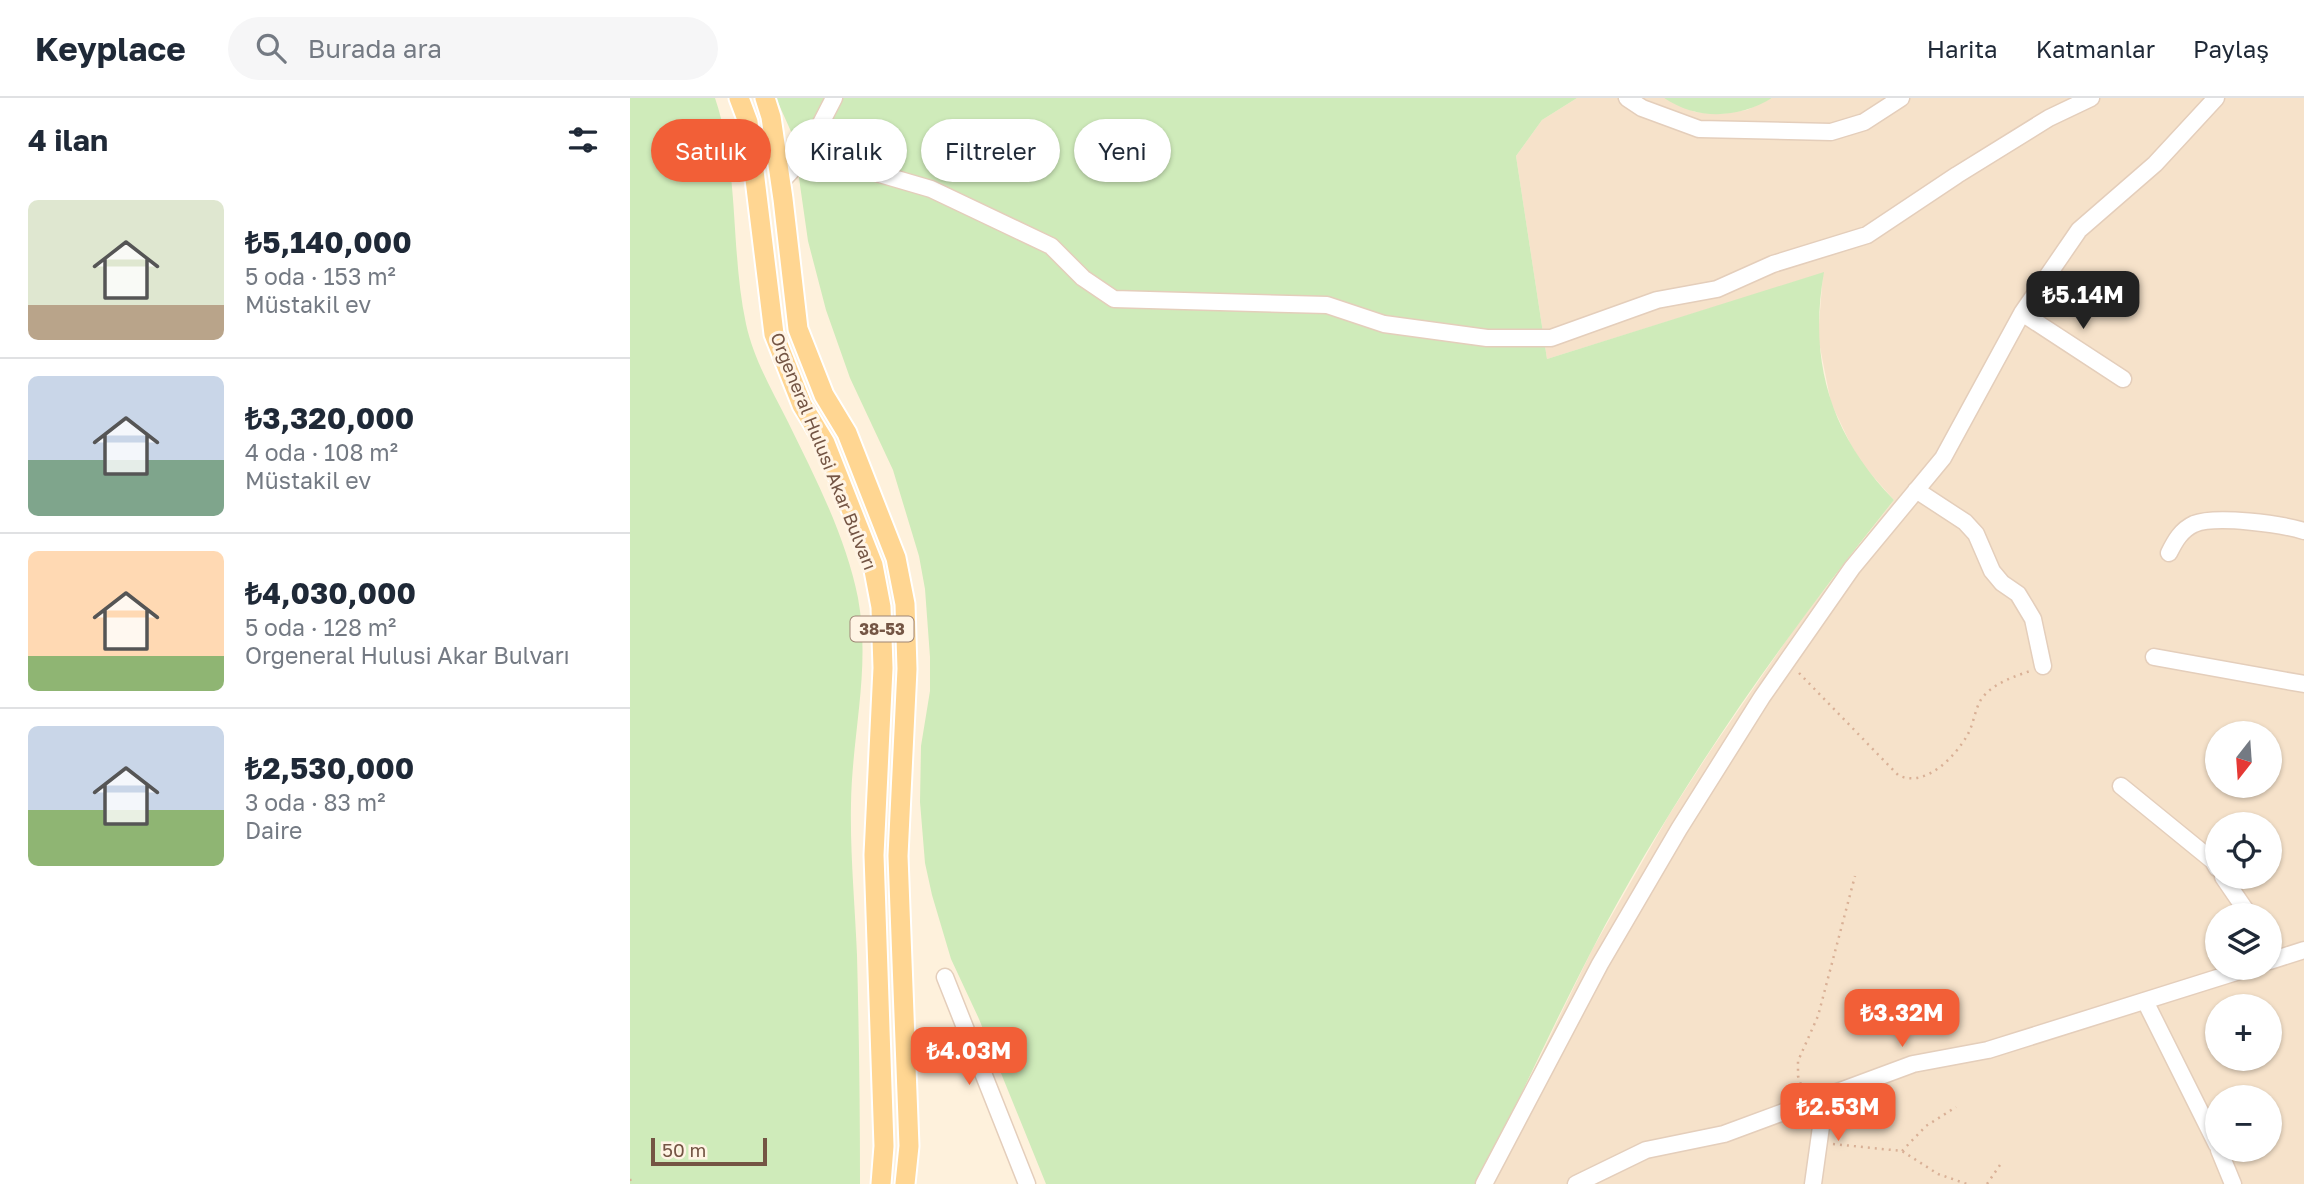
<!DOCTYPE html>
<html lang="tr">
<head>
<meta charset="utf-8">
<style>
	:root { --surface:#fff; --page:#f6f6f7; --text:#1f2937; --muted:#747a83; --line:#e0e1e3; --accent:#f25f37 }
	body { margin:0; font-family:"Golos Text",sans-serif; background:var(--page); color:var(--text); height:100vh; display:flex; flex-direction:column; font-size:26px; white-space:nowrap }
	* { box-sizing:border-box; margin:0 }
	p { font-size:23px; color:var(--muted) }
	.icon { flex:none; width:38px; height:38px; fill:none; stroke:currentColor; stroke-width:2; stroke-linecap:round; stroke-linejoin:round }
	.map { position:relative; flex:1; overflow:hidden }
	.side { display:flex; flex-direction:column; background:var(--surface); width:630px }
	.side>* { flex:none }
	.top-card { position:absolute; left:21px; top:21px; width:665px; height:63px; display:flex; gap:14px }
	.needle { width:46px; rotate:197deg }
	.buttons { position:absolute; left:1575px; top:623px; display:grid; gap:14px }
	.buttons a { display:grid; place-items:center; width:77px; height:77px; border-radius:50%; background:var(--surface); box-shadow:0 2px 5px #0004; font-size:35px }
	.scale { position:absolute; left:21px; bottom:18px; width:116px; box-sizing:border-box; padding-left:7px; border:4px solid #745544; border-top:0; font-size:19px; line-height:24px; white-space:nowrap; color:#745544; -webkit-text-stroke:5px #fff4e4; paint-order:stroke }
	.price { position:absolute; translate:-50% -60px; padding:0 16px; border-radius:14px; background:var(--accent); color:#fff; font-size:23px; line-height:46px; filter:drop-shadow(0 2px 4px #0008) }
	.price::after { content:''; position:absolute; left:50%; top:42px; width:21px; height:16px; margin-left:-10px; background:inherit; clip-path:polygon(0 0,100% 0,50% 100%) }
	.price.on { background:#222; color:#fff }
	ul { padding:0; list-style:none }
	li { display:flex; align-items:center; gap:21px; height:175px; padding:0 28px }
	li+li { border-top:2px solid var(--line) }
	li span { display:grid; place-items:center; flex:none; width:196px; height:140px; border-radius:10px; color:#555 }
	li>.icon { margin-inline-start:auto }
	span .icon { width:84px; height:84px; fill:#fffc; stroke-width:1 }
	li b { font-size:30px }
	h2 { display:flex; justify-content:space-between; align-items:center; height:84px; padding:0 28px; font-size:30px }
	.pill { padding:0 24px; border-radius:32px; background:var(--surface); box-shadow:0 2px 5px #0004; font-size:24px; line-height:63px }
	.pill.on { background:var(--accent); color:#fff }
	header { display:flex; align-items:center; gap:42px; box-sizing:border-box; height:98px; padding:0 35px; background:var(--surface); border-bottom:2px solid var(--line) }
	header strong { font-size:33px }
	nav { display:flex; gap:38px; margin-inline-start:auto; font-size:24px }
	.search { width:490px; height:63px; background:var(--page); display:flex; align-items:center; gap:18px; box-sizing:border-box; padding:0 24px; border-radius:38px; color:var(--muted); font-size:26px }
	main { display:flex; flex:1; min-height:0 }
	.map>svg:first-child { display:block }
</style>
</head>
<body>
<header>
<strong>Keyplace</strong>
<div class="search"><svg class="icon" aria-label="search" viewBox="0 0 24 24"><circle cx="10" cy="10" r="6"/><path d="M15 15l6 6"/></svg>Burada ara</div>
<nav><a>Harita</a><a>Katmanlar</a><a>Paylaş</a></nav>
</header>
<main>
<section class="side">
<h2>4 ilan<svg class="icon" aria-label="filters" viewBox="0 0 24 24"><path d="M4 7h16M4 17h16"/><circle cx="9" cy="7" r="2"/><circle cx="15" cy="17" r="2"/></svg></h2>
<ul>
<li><span style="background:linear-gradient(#dfe7d0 75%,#b9a48a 0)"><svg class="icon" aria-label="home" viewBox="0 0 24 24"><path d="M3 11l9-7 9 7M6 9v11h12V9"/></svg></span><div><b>₺5,140,000</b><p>5 oda · 153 m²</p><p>Müstakil ev</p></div></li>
<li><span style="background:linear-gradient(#c9d6e8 60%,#7fa58c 0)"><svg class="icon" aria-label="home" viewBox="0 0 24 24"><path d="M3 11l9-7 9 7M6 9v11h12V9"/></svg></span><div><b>₺3,320,000</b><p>4 oda · 108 m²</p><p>Müstakil ev</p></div></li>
<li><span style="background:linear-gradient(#ffd9b3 75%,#8fb573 0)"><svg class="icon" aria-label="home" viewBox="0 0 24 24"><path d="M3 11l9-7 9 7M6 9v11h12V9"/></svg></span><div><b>₺4,030,000</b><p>5 oda · 128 m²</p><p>Orgeneral Hulusi Akar Bulvarı</p></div></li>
<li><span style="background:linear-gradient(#c9d6e8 60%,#8fb573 0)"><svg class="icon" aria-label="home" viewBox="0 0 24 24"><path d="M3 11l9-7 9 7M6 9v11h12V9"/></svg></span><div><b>₺2,530,000</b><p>3 oda · 83 m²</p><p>Daire</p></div></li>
</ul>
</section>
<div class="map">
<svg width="1674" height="1086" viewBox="0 0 1674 1086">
	<rect width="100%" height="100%" fill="#fef1dc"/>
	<path fill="#f6e2ca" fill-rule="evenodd" d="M947,0H1034L1065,14L1091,16L1117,12L1142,0H1674V1086H848L962,852L1039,717L1081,652L1169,524L1264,402L1233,367L1221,347L1201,305L1188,239L1193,175L917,261L886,58L912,22ZM1587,635H1640V688H1587ZM1587,726H1640V779H1587ZM1587,817H1640V870H1587ZM1587,908H1640V961H1587ZM1587,999H1640V1052H1587Z"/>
	<path fill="#cfebba" d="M0,0H85C110,74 100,151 116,226C124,262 142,292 158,324C185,379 216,439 228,500C241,571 222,635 221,706C220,756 225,807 227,857C229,933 230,1010 230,1086H0Z
		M146,0H947L912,22L886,58L917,261L1194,174C1178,264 1201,337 1264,402C1151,543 1046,691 962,852C922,929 886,1008 848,1086H416L349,921L321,861L302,797L295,765L290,704L291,648L300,593V559L295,491L289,458L263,372L220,280L196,212L178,143L163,38Z
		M1034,0H1142C1108,21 1067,22 1034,0Z"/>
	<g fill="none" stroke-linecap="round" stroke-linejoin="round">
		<defs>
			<path id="minor" d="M997,0L1012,10L1069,31L1201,34L1234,24L1271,0
				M173,60L236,72L301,91L421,148L453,180L484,201L697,207L754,226L857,240H921L1027,202L1087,191L1143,166L1237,137L1327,77L1419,20L1461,0
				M151,84L173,60L204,0
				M1392,215L1493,281
				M1286,392L1335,424L1346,436L1362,473L1372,485L1388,496L1403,521L1413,568
				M1539,455C1545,443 1551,432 1564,426C1586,417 1651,426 1674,433
				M1524,559L1674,586
				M1491,688L1583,763L1587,770
				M1593,779L1619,817
				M1640,863L1674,852
				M315,879L397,1086
				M1515,903L1587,1047
				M1589,1052L1603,1086
				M854,1086L970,866L1049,731L1132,599L1222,470L1313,360L1392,215L1449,132L1525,66L1586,0
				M946,1086L1016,1052L1094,1036L1283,966L1358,952L1619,870
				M1183,1086L1195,1000"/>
			<path id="major" d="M109,0L118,24L144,236L172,307L195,345L243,467L251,509L253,570L244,757L254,1048L251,1086
				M135,0L141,19L153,101L168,231L194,297L217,335L266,460L275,506L277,571L268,758L279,1048L275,1086"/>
		</defs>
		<use href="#minor" stroke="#e4cebb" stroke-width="19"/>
		<use href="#major" stroke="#fff" stroke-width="23"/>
		<path stroke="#d9b096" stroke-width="2.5" stroke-dasharray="2 5" stroke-linecap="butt" d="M1169,575L1268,677C1295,691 1326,658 1338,636C1344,625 1345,610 1352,600C1364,585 1383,579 1400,573
			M1173,993L1168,978V963L1188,918L1225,778
			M1203,1046L1272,1053L1308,1076L1337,1086
			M1272,1053L1296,1028L1326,1009
			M0,1081L2,1086
			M1357,1086L1370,1067"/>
		<use href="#minor" stroke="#fff" stroke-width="16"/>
		<use href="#major" stroke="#ffd692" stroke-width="19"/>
	</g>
	<g text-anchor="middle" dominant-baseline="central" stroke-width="6" stroke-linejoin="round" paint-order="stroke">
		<rect fill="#fff4e4" stroke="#9e8574" stroke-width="2" x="220.5" y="518.5" width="63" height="25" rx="5"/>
		<g font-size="16" font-weight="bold" fill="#745544">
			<text x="252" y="531">38-53</text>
		</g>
		<g font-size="18" fill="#745544" stroke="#fff4e4">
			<text transform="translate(194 353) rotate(68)">Orgeneral Hulusi Akar Bulvarı</text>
		</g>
	</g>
</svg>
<div class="buttons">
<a><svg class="needle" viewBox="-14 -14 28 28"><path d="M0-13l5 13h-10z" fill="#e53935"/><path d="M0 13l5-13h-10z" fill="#747a83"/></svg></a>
<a><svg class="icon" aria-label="locate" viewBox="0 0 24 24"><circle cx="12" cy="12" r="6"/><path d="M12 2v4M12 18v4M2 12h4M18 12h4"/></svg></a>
<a><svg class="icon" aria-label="layers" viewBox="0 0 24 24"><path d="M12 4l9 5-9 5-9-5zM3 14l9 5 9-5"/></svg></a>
<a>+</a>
<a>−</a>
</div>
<div class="scale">50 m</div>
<b class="price on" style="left:1453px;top:233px">₺5.14M</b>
<b class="price" style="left:1272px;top:951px">₺3.32M</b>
<b class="price" style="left:339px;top:989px">₺4.03M</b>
<b class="price" style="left:1208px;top:1045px">₺2.53M</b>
<div class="top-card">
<a class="pill on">Satılık</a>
<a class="pill">Kiralık</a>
<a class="pill">Filtreler</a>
<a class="pill">Yeni</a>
</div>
</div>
</main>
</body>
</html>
